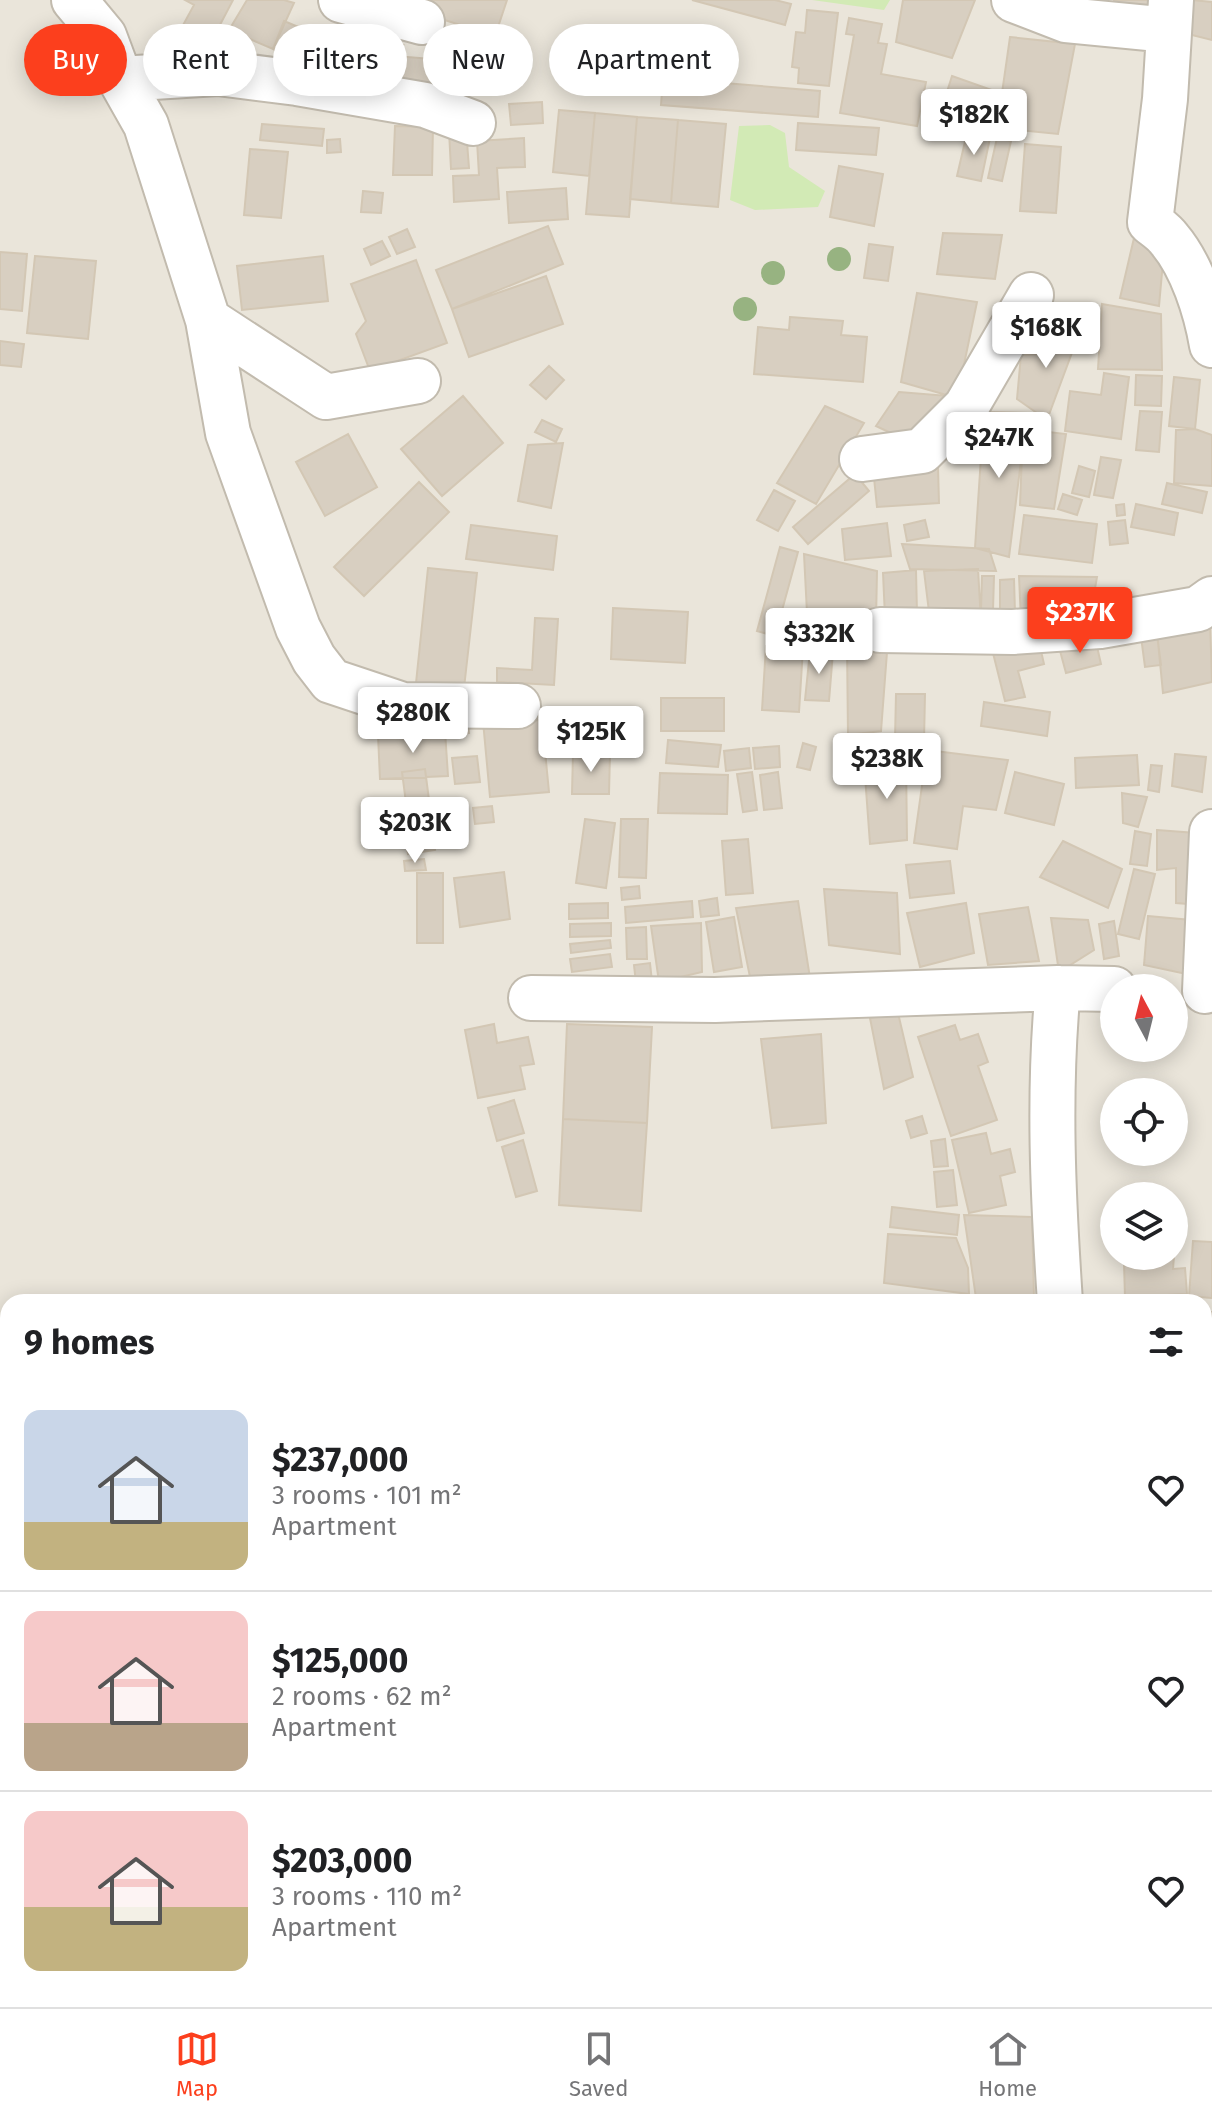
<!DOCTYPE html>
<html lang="en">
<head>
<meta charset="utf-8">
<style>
	:root { --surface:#fff; --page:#f6f6f6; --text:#202124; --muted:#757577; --line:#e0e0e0; --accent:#fc3f1d }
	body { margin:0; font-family:"Fira Sans",sans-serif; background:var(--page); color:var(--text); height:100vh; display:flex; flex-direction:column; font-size:30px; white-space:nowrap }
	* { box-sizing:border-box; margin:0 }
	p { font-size:26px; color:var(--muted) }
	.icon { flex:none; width:44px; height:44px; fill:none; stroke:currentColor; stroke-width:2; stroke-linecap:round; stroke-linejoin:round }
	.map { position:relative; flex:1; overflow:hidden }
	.panel { position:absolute; left:0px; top:1294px; width:1212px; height:714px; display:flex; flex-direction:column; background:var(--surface); border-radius:24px 24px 0 0; box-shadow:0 4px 20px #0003 }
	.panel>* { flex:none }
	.banner { position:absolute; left:24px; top:24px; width:800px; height:72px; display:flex; gap:16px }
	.needle { width:52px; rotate:353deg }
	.buttons { position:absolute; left:1100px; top:974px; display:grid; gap:16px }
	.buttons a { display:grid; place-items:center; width:88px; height:88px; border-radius:50%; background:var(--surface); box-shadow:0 4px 20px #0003; font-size:40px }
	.price { position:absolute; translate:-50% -68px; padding:0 18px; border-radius:8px; background:#fff; color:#222; font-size:26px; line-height:52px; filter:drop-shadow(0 2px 4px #0008) }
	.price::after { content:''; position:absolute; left:50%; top:48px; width:24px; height:18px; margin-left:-12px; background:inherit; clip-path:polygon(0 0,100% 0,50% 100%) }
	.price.active { background:var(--accent); color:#fff }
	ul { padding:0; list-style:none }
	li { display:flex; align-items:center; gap:24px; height:200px; padding:0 24px }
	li+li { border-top:2px solid var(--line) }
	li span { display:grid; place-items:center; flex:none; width:224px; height:160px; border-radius:16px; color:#555 }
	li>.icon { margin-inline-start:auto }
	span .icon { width:96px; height:96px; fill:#fffc; stroke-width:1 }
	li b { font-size:34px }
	h2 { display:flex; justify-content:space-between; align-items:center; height:96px; padding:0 24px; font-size:34px }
	.pill { padding:0 28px; border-radius:36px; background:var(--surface); box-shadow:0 4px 20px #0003; font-size:28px; line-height:72px }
	.pill.active { background:var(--accent); color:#fff }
	.tab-bar { display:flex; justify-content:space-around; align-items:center; height:112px; border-top:2px solid var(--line); background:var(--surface); font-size:22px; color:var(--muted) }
	.tab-bar a { display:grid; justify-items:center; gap:4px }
	.tab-bar .active { color:var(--accent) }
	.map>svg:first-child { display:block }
</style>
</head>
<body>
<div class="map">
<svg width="1212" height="2007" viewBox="0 0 1212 2007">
	<rect width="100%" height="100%" fill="#f6f3ec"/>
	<path fill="#eae5da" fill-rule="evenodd" d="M0,0H1212V2007H0ZM1114,988H1174V1048H1114ZM1114,1092H1174V1152H1114ZM1114,1196H1174V1256H1114ZM8,1302H1204V2000H8Z"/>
	<path fill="#d2eab5" d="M812,0H890L884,10Z
		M770,125L785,133L789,167L825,191L818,207L755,210L730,200L739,126Z"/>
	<path fill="#d8cfc1" stroke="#d3c7b4" stroke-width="2" d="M185,0H233L211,42L182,27L194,5Z
		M247,0H284L294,3L273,49L229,30Z
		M412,0H507L495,36L410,9Z
		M692,0H775L791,4L785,25Z
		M903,0H975L952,58L896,42Z
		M1114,0H1163V20L1116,19Z
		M1192,0L1212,2V40L1184,33Z
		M807,10L838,13L829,86L798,83L799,68L792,67L796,32L805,33Z
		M849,18L882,24L878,43L887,44L881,74L926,82L917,126L840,113L854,35L846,34Z
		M284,21L327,39L314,70L273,49Z
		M1010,37L1075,44L1058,134L997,128Z
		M366,42L403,45L395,56L467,62L464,89L363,81Z
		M952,76L992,90L978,130L939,117Z
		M663,78L820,91L818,117L661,105Z
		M542,102L543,123L511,125L509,104Z
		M559,110L595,113L589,176L553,172Z
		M595,113L637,117L629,217L586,214Z
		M637,117L678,120L671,203L630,199Z
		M678,120L726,124L718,207L671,203Z
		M798,123L879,128L876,155L796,150Z
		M262,124L324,129L322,146L260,140Z
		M395,126L433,127L432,175H393Z
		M466,129L469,168L451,169L449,131Z
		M967,133L990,138L981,181L957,176Z
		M524,138L525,167L497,168L499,199L454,202L453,176L479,175L477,141Z
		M997,138L1011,141L1002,181L988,178Z
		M340,139L341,152L327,153V140Z
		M1025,144L1061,147L1056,213L1020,211Z
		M250,149L288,152L281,218L244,215Z
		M839,166L883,174L874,226L830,217Z
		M566,188L568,219L509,223L507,192Z
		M363,191L383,193L381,213L361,212Z
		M548,226L563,264L452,309L436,270Z
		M407,229L415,247L397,254L389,237Z
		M943,233L1002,235L995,279L937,274Z
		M1134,238L1165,239L1159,306L1120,298Z
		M382,241L390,256L371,265L364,249Z
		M869,244L893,247L888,281L864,278Z
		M0,252L27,254L22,311L0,309Z
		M35,256L96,261L88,339L27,333Z
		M323,256L328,301L242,310L237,266Z
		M416,260L447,343L370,371L356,334L366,321L351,284Z
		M546,276L563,324L469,357L452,309Z
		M917,293L977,302L957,398L901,382Z
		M1102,304L1161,314L1162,370L1098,369Z
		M790,317L843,321L841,335L867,337L863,382L754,374L758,327L789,330Z
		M1057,323L1080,331L1047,420L1017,399L1021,355L1038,354Z
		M0,341L24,344L21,367L0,365Z
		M549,366L564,380L546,399L530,385Z
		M1104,373L1129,377L1121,439L1065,431L1070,391L1101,395Z
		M1136,375L1162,376L1161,406L1135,405Z
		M1174,377L1200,380L1195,429L1169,426Z
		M899,392L949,396L912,443L876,426Z
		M463,396L503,443L442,496L401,449Z
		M825,406L864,423L816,504L777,483Z
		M1140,411L1162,412L1159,452L1136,450Z
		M984,412L1027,413L1009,557L975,548Z
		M542,420L562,429L556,442L535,432Z
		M963,421L979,429L968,454L951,447Z
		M1023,429L1066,434L1054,509L1020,505Z
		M1195,429L1212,435V486L1174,483L1176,430Z
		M348,434L377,487L325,516L296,462Z
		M563,443L551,508L518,501L528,445Z
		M1101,457L1121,460L1113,498L1094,495Z
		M1079,466L1095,471L1089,497L1072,493Z
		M938,467L939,503L877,507L873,468Z
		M855,474L869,491L808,544L793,527Z
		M419,482L449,512L364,596L334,567Z
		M1167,483L1207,492L1202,513L1162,504Z
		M774,490L795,501L778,531L757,520Z
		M1063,494L1082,500L1077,515L1058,509Z
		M1124,504L1125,515L1117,516L1116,505Z
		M1136,504L1178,513L1174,535L1131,527Z
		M1024,515L1097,524L1092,563L1019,554Z
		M925,520L929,537L907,541L904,525Z
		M1125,520L1128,543L1110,545L1108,522Z
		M887,523L891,556L845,560L842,529Z
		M471,525L557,536L553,570L466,559Z
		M902,544L989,549L996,571L910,569Z
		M780,547L798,552L775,636L757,631Z
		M804,554L877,571L876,621L807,613Z
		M428,568L477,573L464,688L416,683Z
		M978,569L981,621L930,620L924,571Z
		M916,570L917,614L885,617L883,573Z
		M982,576H994L993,610H981Z
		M1019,576L1097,577L1089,622L1021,620Z
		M1014,579L1015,613L1000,614V580Z
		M613,608L688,612L685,663L611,659Z
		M535,618L558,619L554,685L497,682V668L532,670Z
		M1210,619L1212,682L1163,693L1156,621Z
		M1156,627L1161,665L1145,667L1140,629Z
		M1038,638L1044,664L1018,671L1025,697L1005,701L992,649Z
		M1095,638L1101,664L1066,673L1059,647Z
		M888,639L881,731L848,735L847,644Z
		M766,646L803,648L799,712L762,710Z
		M810,651L833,652L829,701L805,700Z
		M896,694H925L924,741L895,739Z
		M661,698H724V731H661Z
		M984,702L1050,712L1047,736L981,726Z
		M467,714L469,733L453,734L452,715Z
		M542,720L549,792L490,797L483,721Z
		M445,731L448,776L380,779L378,735Z
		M668,740L721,745L718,767L666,763Z
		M803,743L816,747L810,770L797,767Z
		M779,746L780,767L755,769L753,748Z
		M749,748L751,768L726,771L724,751Z
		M927,750L1008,760L996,810L963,806L957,849L914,843Z
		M573,753H610L609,794H572Z
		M1175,754L1206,757L1202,792L1172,786Z
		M1137,755L1139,785L1076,788L1075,758Z
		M477,756L480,782L455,784L452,758Z
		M906,760L907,840L870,844L864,762Z
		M1151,765L1162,766L1159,792L1148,790Z
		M425,769L429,800L406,803L402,772Z
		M752,772L757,810L743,812L737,774Z
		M778,772L782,808L764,810L760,775Z
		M1015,772L1064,784L1054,825L1005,813Z
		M660,773L728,775L727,814L658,813Z
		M1122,793L1147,797L1138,827L1123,823Z
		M492,806L494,822L475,824L473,808Z
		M428,809L435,850L408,854L401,813Z
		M585,819L615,823L606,888L576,883Z
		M621,819H648L646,878L619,877Z
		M1157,830L1196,833L1201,905L1176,903V868L1157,870Z
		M1135,831L1151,834L1147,866L1130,864Z
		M748,839L753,893L726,895L722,841Z
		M1063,841L1122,869L1108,908L1040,877Z
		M424,859L426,870L405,871L404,861Z
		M950,861L954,893L910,898L906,865Z
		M1134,869L1155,874L1139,939L1118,934Z
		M504,872L510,919L460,927L454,878Z
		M417,873H443V943H417Z
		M639,886L640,898L622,900L621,888Z
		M824,889L897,893L900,954L829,945Z
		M717,898L719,915L701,917L699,901Z
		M692,901L693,917L626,923L625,907Z
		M798,901L810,978L751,982L736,908Z
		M608,903V918L569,919V904Z
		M966,903L974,953L920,967L907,913Z
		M1028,907L1039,961L988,965L979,914Z
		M1148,916L1202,921L1196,976L1144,965Z
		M734,917L742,967L714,972L706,922Z
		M1051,918L1088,920L1094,950L1059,972Z
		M1114,921L1119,956L1104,959L1099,924Z
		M611,923V936L570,937V924Z
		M701,923L702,972L659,982L651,926Z
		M646,927L647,959H627L626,928Z
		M610,940L611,948L571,953L570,944Z
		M610,954L612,967L572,972L570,959Z
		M650,963L653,991L637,992L634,965Z
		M898,1013L913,1077L884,1089L870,1018Z
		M494,1024L497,1043L528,1037L534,1064L520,1066L525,1089L478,1098L465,1030Z
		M567,1024L652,1027L647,1123L563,1119Z
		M955,1025L960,1040L978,1034L988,1062L978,1066L997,1120L951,1136L918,1037Z
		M821,1034L826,1123L772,1128L761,1039Z
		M514,1100L524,1133L497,1141L488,1108Z
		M922,1116L927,1133L911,1138L906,1121Z
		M563,1119L647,1123L641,1211L559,1205Z
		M986,1133L991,1154L1010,1149L1015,1172L1000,1176L1006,1205L969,1213L952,1140Z
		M945,1139L948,1166L934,1167L931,1141Z
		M523,1140L537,1191L516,1197L502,1147Z
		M953,1170L957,1205L937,1207L934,1172Z
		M892,1207L959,1215L957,1235L890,1227Z
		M964,1215L1032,1217L1034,1298H976Z
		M888,1234L956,1238L968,1268L969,1294L884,1283Z
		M1193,1241L1212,1242V1298L1189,1296Z
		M1134,1256H1174L1173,1269L1185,1268L1187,1294L1125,1297L1124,1263L1134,1261Z
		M1212,1312V1369H1204V1313Z
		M1204,1743H1212V1784H1204Z
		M1212,1900V1923H1210L1205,1901Z
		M1207,1963L1212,1979V1996L1204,1998V1964Z
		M302,2000H333L336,2007H305Z
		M362,2000H389L368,2007H364Z
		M443,2000H452L454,2007H414Z
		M471,2000H529L531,2007H473Z
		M542,2000H564V2007H543Z
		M569,2000H602V2007H570Z
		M654,2000H676L657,2006Z
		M1141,2000H1199L1174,2007H1145Z"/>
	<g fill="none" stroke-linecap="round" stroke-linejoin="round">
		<defs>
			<path id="minor" d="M74,0L104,36L120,79L146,125L208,320L228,433L298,628L314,659L331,681L403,705L518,706
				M341,0L422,22
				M1014,0L1066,20L1169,30
				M1171,0L1165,99L1150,222C1156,227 1164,232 1169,239C1192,266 1206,310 1212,345
				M120,79L218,73L297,83L425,105L473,123
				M208,320L326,397L418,381
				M862,459L922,451L966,407L1031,295
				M880,630L1013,632L1100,626L1198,609L1212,599
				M1058,988C1048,1093 1053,1198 1060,1302
				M1205,991L1212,832
				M531,998L715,1000L1058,988L1114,989
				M1204,1798H1212
				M0,1985L8,1984
				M204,2007L208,2000
				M1202,2007L1212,2004"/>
		</defs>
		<use href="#minor" stroke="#c2bbae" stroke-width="48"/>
		<use href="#minor" stroke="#fff" stroke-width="44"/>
	</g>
	<g fill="#97b381">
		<circle cx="839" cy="259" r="12"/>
		<circle cx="773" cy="273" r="12"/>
		<circle cx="745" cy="309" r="12"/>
	</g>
</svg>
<div class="buttons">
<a><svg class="needle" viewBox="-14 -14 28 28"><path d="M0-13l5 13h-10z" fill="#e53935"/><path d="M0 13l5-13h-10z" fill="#757577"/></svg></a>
<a><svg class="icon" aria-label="locate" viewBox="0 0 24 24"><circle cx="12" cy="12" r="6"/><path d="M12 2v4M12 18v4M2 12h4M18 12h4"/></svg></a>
<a><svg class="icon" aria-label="layers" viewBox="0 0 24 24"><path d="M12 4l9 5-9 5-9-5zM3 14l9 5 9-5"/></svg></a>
</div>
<b class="price" style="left:974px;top:157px">$182K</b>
<b class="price" style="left:1046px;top:370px">$168K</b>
<b class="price" style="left:999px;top:480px">$247K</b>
<b class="price active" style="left:1080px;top:655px">$237K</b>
<b class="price" style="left:819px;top:676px">$332K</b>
<b class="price" style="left:413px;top:755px">$280K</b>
<b class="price" style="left:591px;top:774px">$125K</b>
<b class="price" style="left:887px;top:801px">$238K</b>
<b class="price" style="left:415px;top:865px">$203K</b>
<div class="banner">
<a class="pill active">Buy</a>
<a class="pill">Rent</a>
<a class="pill">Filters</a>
<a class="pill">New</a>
<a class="pill">Apartment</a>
</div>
<section class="panel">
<h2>9 homes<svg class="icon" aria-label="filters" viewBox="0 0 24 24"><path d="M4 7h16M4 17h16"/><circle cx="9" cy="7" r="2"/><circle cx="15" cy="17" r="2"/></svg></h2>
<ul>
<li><span style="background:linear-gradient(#c9d6e8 70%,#c2b280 0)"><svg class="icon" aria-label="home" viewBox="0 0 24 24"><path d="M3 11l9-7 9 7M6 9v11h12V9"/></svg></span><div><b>$237,000</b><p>3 rooms · 101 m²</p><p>Apartment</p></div><svg class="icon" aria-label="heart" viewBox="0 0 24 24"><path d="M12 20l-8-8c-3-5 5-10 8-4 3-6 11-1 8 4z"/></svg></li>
<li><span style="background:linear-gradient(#f6c9c9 70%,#b9a48a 0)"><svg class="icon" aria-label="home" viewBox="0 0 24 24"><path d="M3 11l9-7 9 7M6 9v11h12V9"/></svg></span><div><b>$125,000</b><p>2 rooms · 62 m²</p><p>Apartment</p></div><svg class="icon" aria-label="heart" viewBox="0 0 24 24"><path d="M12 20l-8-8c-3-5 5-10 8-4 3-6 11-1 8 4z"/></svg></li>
<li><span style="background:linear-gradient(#f6c9c9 60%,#c2b280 0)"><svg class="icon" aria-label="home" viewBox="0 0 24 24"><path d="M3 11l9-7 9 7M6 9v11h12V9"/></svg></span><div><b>$203,000</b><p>3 rooms · 110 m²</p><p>Apartment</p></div><svg class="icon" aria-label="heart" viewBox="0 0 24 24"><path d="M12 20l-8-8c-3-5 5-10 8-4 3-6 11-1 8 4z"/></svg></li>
</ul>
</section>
</div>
<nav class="tab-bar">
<a class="active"><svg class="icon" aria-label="map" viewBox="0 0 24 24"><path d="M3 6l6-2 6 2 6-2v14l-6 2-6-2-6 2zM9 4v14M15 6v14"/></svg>Map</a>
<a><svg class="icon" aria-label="saved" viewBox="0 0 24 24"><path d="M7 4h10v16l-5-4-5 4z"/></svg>Saved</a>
<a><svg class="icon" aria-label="home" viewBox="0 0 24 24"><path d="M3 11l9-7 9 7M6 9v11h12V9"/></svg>Home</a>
</nav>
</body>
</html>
